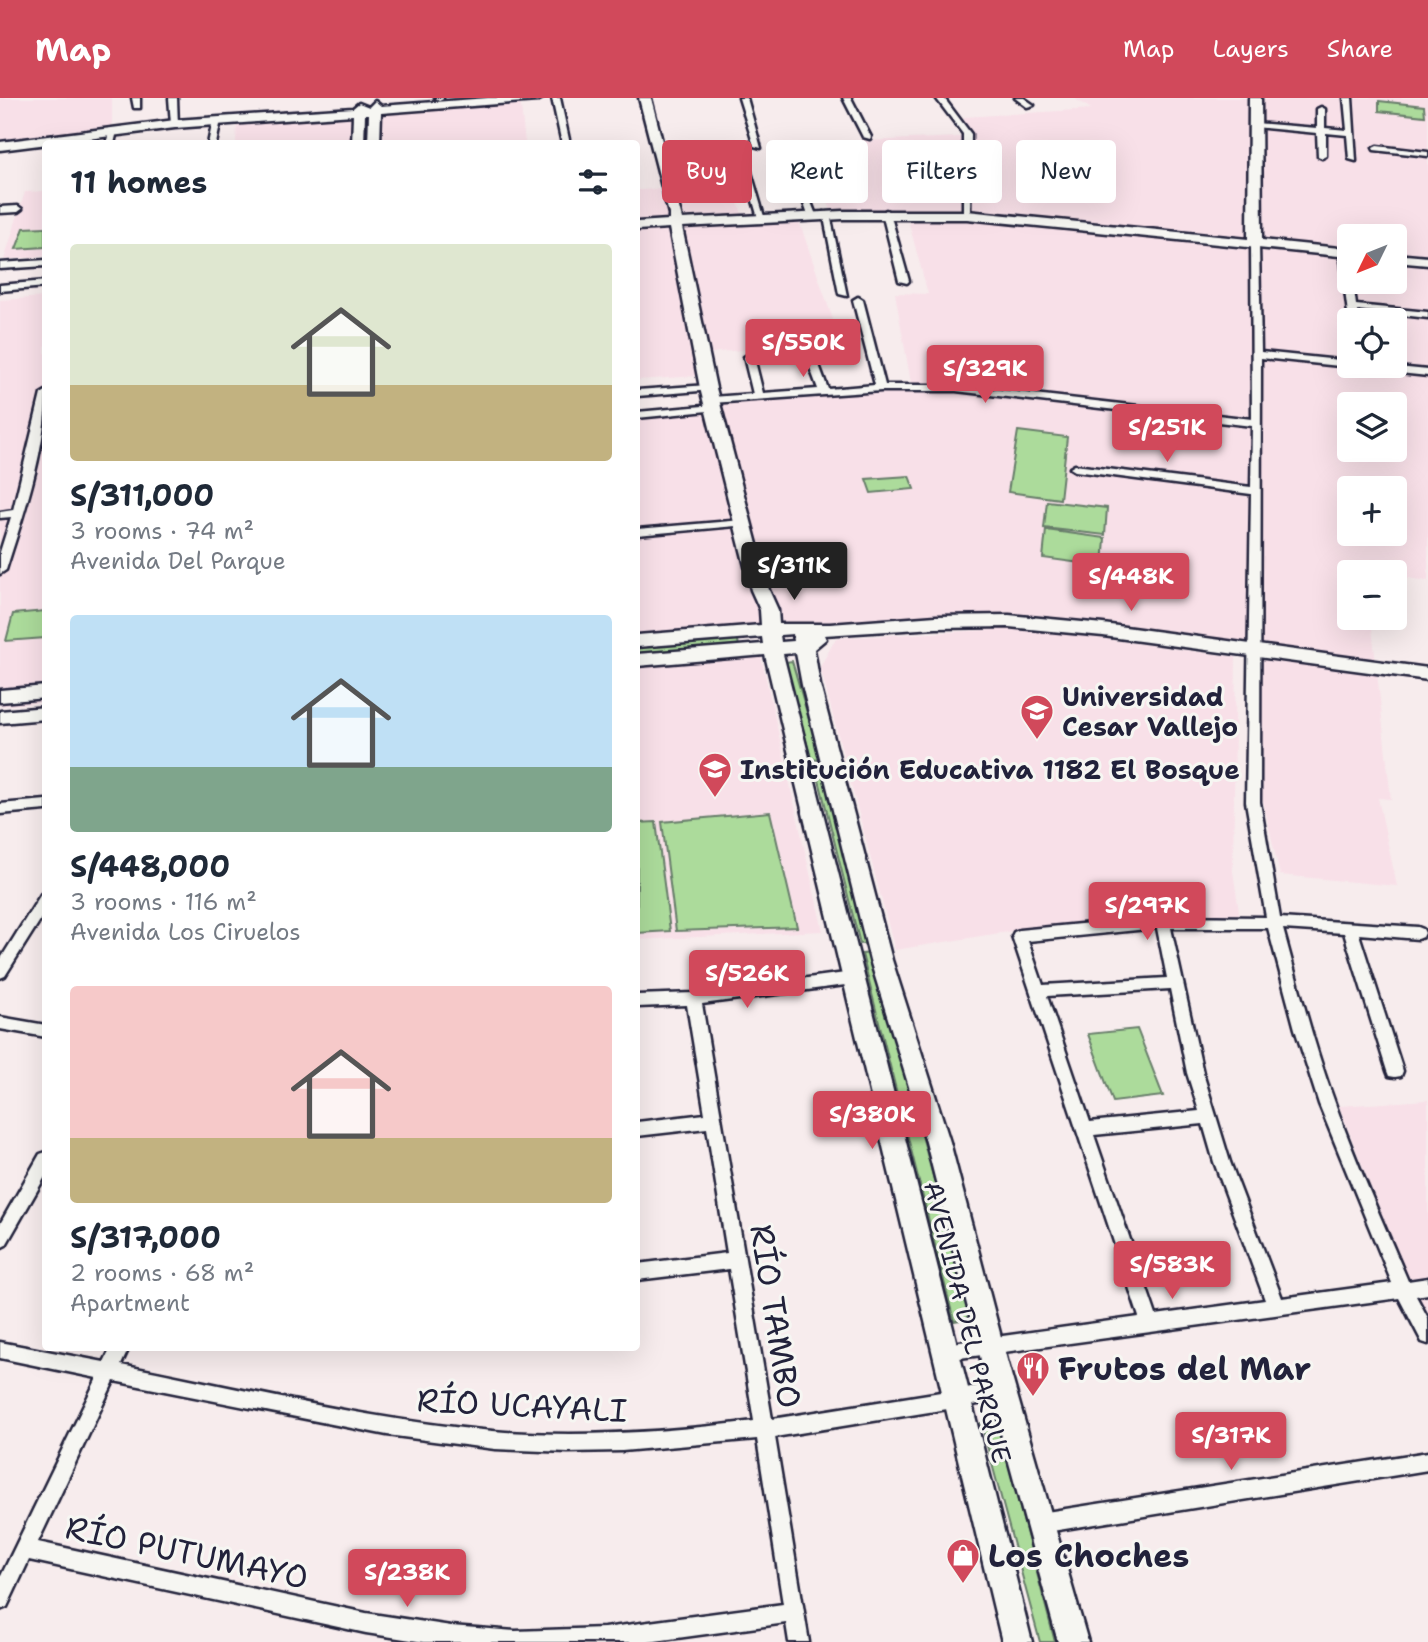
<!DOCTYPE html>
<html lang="en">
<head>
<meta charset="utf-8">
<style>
	:root { --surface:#fff; --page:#f6f6f7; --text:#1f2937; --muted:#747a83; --accent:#d1495b }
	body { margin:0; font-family:"Shantell Sans",sans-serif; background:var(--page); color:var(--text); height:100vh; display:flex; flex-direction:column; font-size:26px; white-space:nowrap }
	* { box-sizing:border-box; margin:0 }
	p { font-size:23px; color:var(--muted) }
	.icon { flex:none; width:38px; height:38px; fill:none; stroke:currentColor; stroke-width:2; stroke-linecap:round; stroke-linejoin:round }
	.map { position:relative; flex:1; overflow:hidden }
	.side { position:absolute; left:42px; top:42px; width:598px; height:1211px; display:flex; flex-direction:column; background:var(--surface); border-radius:7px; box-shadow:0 7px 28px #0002 }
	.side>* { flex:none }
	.guide { position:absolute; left:662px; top:42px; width:662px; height:63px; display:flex; gap:14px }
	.needle { width:46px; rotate:227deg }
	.fabs { position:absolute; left:1337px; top:126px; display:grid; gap:14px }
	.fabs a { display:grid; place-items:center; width:70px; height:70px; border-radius:7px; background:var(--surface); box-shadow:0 7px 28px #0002; font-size:35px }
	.price { position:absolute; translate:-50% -60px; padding:0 16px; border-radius:7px; background:var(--accent); color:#fff; font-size:23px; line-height:46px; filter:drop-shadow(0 2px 4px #0008) }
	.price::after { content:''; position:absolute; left:50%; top:42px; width:21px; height:16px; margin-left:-10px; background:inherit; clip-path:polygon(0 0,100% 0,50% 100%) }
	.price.on { background:#222; color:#fff }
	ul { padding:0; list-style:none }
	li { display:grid; align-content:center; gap:14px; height:371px; padding:0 28px }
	li span { display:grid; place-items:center; height:217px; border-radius:7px; color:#555 }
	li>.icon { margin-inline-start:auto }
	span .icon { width:126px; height:126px; fill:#fffc; stroke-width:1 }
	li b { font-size:30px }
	h2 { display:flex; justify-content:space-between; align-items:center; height:84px; padding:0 28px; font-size:30px }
	.chip { padding:0 24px; border-radius:7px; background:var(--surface); box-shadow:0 7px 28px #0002; font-size:24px; line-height:63px }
	.chip.on { background:var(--accent); color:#fff }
	header { display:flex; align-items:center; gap:42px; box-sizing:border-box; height:98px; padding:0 35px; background:var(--accent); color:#fff }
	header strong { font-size:33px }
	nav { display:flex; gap:38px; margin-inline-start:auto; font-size:24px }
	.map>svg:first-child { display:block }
</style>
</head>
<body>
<header>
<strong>Map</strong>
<nav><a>Map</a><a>Layers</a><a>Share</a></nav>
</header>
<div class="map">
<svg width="1428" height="1544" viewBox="0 0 1428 1544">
	<rect width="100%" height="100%" fill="#f7eced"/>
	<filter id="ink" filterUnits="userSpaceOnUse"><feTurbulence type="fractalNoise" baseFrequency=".0143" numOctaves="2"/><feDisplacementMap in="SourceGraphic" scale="14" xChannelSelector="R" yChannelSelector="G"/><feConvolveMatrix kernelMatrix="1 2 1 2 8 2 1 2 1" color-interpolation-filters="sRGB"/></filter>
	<g filter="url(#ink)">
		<path fill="#f8e0e8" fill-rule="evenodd" d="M0,0H112V30L0,45Z
			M463,0H520L525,45L236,46L237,25Z
			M1074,0H1428V483L1395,478V474H1349V520H1371L1391,701L1378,700L1397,788L1280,777L1262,699L1258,550L1069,526L830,527L788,539L637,552V319L709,313L718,298L911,285L895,195L928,196L907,118L833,119L808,45L962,39L964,19L1091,11ZM1349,138H1395V184H1349ZM1349,222H1395V268H1349ZM1349,306H1395V352H1349ZM1349,390H1395V436H1349Z
			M717,50L742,115L798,120L841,245L718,254L709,256L714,277L637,282V92L663,91L671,53Z
			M45,93V158L4,162L25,94Z
			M45,199V604L0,608V202Z
			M1008,531L1083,538L1236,559L1233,773L1240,820L1147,817L1012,833L895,852L820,569L836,540Z
			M761,558L823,833L637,842V570Z
			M1428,1002V1220L1405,1177L1339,1008Z"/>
		<path fill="#acdb9b" stroke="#677e6b" stroke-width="2" d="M1379,3L1424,8L1425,18L1379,13Z
			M45,129V149L16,151L24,130Z
			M1018,333L1067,339L1060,401L1008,394Z
			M909,378L914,391L871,395L866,381Z
			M1047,403L1107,410L1105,437L1044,430Z
			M1046,432L1105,440L1103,468L1043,460Z
			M45,513V540L6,543L13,516Z
			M737,537L739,548L637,556V546Z
			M792,563L820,660L819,662L811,661L785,564Z
			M817,674H824L870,845L860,846Z
			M770,714L797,829L676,833L662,724Z
			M656,724L670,833L637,835V725Z
			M873,855L971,1220L954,1223L862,856Z
			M1137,931L1163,998L1113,1004L1088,936Z
			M997,1322L1055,1544H1040L981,1325Z"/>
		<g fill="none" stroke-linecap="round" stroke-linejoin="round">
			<defs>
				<path id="street" d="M132,0H140V10H134Z
					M169,0H177L178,28L171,26Z
					M435,0H443V1L439,3Z
					M552,0H560L570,46H562Z
					M739,0H747L761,50L754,48Z
					M843,0H851L871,39L870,41L863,39Z
					M936,0H944L971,36L970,119L963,117V36Z
					M1015,0H1024L1034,7L1027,9Z
					M1344,0H1352L1356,63L1349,61L1347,37L1326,35V58L1322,60L1318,58L1317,35L1255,29L1251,27L1255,25L1317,30V11L1321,9L1325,11V30L1347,32Z
					M217,20L221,22L216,46H208L213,22Z
					M110,31L117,33L114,46H106Z
					M737,48L744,50L765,122L758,120Z
					M783,48L790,50L816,117L815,119L808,117Z
					M1377,48L1428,54V58L1374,52L1373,50Z
					M0,109L18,108L22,111L18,114L0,115Z
					M886,112L890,115L909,183L907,185L899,183L882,115Z
					M823,114L830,116L847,198L839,196Z
					M1255,142L1259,145L1261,254L1349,263V268H1353L1349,269L1261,260L1260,704L1280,820L1418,829L1423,831L1425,835L1423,839L1418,841L1359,836L1403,973L1401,978L1395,979L1389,978L1387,973L1344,835L1283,831C1299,889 1314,948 1335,1005C1356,1065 1383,1124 1408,1183L1428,1180V1196L1416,1198L1428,1220V1246L1422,1244L1399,1200L945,1262L939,1260L936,1254L939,1248L945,1246L1139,1219L1012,838L1014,834L1019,832L1163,818L1266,819L1246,704L1251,396L1075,373L1070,370L1075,367L1251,389L1252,328L956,293H881L712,305L707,302L712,299L753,296L744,259L749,256L754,259L763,295L818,291L806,259L811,256L816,259L828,291L875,287L853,202L858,199L863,202L885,287H956L1252,321L1251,145ZM1157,830L1167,880L1043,887L1028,843ZM1171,830H1268L1295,931L1319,1006L1392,1185L1282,1200L1230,1064L1203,975ZM1170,891L1187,975L1199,1013L1090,1024L1047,898ZM1203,1026L1214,1064L1265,1202L1156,1217L1094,1037Z
					M1345,152L1349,155V184H1353L1356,207L1428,214V220L1357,212L1358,222L1349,223L1340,155Z
					M46,162V168L0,171V165Z
					M46,183V189L0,193V187Z
					M1356,268H1387L1428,272V278L1361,271Z
					M708,287L712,288V292L637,298V292Z
					M46,293C46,353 24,415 6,472L0,476V454L11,419L0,420V414L13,412L41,296Z
					M714,307L718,308V312L637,320V314Z
					M743,422L749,425L747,427L637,437V431Z
					M46,702V712L0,716V706Z
					M46,795V813L5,878L0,880V862L41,796Z
					M853,874L858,876L860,880L858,884L853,886L702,906L772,1321L1003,1284L1009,1287L1012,1293L1009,1299L1003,1302L775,1339L809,1544H789L786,1525L648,1544H424L366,1535L29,1462L7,1509L0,1512V1480L97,1280L0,1260V1244L104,1264L111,1250H129L121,1267C244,1291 368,1322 493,1333C580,1340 668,1334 754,1323L729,1171L637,1182V1166L727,1155L707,1030L637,1038V1024L705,1016L687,907L637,909V897L694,895ZM114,1283L387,1337L495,1351L568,1354L622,1353L757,1341L783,1506L604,1530L515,1533L451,1528L366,1515L38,1444Z
					M0,919L46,927V939L0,931Z
					M46,1054V1077L6,1147L0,1150V1126L40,1056Z
					M1428,1354V1372L1040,1435L1033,1432L1030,1425L1033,1418L1040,1415Z"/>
				<path id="secondary" d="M488,0H543L537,3L381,15L380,46H368L369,16H365L364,46H352L353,17L175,30L0,52V44L175,22L353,10L359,5L369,9L375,3L381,8Z
					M639,0H651L682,121L843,113H967L1248,141L1249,0H1261L1262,142L1349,151V159L967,121H843L682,129L716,290L769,492L778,512L779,526H830L936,518L1009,517L1103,526L1428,570V582L1103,538L1009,529L936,530L824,537L826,541L814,551L820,587L892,862L950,1044L1007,1262L1088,1544H1058L981,1262L926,1044L870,862L802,587L796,555L783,556L1032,1544H1002L765,557L637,568V556L763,546L762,539L637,549V537L761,527L760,512L751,492L700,290L669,130L637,132V124L669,122V116ZM793,536L794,543L781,544L780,537Z
					M1395,156L1428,159V167L1395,164Z
					M46,588V600L0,604V592Z
					M46,609V621L0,625V613Z"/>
			</defs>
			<use href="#street" stroke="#22223b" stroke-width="5"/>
			<use href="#secondary" stroke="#22223b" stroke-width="5"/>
			<use href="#street" fill="#f6f6f2" fill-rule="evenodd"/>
			<use href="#secondary" fill="#f6f6f2" fill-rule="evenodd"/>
		</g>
	</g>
	<defs>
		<symbol id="university-pin" viewBox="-11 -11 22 30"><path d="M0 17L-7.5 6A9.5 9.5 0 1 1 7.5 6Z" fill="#d1495b" stroke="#f6f6f2"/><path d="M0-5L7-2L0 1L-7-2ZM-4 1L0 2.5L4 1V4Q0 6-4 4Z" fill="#fff"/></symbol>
		<symbol id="school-pin" viewBox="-11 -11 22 30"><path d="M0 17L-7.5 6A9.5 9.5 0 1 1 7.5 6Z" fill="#d1495b" stroke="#f6f6f2"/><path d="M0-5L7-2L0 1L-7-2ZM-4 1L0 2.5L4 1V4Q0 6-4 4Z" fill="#fff"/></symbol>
		<symbol id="restaurant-pin" viewBox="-11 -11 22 30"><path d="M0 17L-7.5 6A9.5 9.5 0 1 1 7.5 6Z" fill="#d1495b" stroke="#f6f6f2"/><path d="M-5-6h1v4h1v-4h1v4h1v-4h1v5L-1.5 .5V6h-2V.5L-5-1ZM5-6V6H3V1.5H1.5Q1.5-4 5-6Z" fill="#fff"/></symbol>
		<symbol id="shop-pin" viewBox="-11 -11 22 30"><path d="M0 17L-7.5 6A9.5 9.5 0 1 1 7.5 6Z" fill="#d1495b" stroke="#f6f6f2"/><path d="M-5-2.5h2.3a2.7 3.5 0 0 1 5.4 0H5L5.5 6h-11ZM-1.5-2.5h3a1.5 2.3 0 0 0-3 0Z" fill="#fff"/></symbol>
	</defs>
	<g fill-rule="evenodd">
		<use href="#university-pin" x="1018" y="594" width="38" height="52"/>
		<use href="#school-pin" x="696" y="652" width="38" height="52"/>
		<use href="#restaurant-pin" x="1014" y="1251" width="38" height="52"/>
		<use href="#shop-pin" x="944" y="1438" width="38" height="52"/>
	</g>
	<g text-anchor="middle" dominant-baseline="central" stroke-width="6" stroke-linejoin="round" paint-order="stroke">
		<g font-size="26" font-weight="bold" fill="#22223b" stroke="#f6f6f2" text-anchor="start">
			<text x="1062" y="598">Universidad<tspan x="1062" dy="30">Cesar Vallejo</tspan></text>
			<text x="740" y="671">Institución Educativa 1182 El Bosque</text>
		</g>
		<g font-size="26" fill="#22223b" stroke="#f6f6f2">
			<text transform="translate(968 1224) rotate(76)">AVENIDA DEL PARQUE</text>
		</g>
		<g font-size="32" fill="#22223b" stroke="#f6f6f2">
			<text transform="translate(776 1218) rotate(81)">RÍO TAMBO</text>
			<text transform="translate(522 1307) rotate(3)">RÍO UCAYALI</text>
			<text transform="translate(187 1454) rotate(12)">RÍO PUTUMAYO</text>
		</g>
		<g font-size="32" font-weight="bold" fill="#22223b" stroke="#f6f6f2" text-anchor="start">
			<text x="1058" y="1270">Frutos del Mar</text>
			<text x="988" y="1457">Los Choches</text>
		</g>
	</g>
</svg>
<div class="fabs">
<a><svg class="needle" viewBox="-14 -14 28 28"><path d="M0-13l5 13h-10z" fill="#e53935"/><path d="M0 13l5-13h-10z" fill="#747a83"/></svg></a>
<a><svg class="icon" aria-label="locate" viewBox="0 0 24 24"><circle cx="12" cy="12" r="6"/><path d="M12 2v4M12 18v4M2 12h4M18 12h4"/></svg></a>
<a><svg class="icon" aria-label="layers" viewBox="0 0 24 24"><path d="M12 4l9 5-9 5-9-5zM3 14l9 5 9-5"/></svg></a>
<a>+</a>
<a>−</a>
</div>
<b class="price" style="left:803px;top:281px">S/550K</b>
<b class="price" style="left:985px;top:307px">S/329K</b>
<b class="price" style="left:1167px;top:366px">S/251K</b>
<b class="price on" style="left:794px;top:504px">S/311K</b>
<b class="price" style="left:1131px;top:515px">S/448K</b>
<b class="price" style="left:1147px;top:844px">S/297K</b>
<b class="price" style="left:747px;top:912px">S/526K</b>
<b class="price" style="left:872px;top:1053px">S/380K</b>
<b class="price" style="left:1172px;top:1203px">S/583K</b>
<b class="price" style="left:1231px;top:1374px">S/317K</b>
<b class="price" style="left:407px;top:1511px">S/238K</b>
<div class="guide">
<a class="chip on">Buy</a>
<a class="chip">Rent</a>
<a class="chip">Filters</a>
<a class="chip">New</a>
</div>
<section class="side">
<h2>11 homes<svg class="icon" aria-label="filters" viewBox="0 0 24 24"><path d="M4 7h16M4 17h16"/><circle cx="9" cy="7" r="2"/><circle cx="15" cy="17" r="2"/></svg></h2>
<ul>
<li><span style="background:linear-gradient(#dfe7d0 65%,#c2b280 0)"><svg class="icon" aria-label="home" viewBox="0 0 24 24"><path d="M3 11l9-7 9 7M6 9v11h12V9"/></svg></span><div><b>S/311,000</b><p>3 rooms · 74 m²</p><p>Avenida Del Parque</p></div></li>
<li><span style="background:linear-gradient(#bfe0f5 70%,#7fa58c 0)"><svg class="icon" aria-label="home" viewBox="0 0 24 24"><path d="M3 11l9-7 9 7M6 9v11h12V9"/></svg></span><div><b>S/448,000</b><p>3 rooms · 116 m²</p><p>Avenida Los Ciruelos</p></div></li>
<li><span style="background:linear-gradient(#f6c9c9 70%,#c2b280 0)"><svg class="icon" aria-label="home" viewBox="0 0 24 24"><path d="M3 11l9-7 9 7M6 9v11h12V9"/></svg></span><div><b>S/317,000</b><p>2 rooms · 68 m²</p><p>Apartment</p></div></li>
</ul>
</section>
</div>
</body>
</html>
